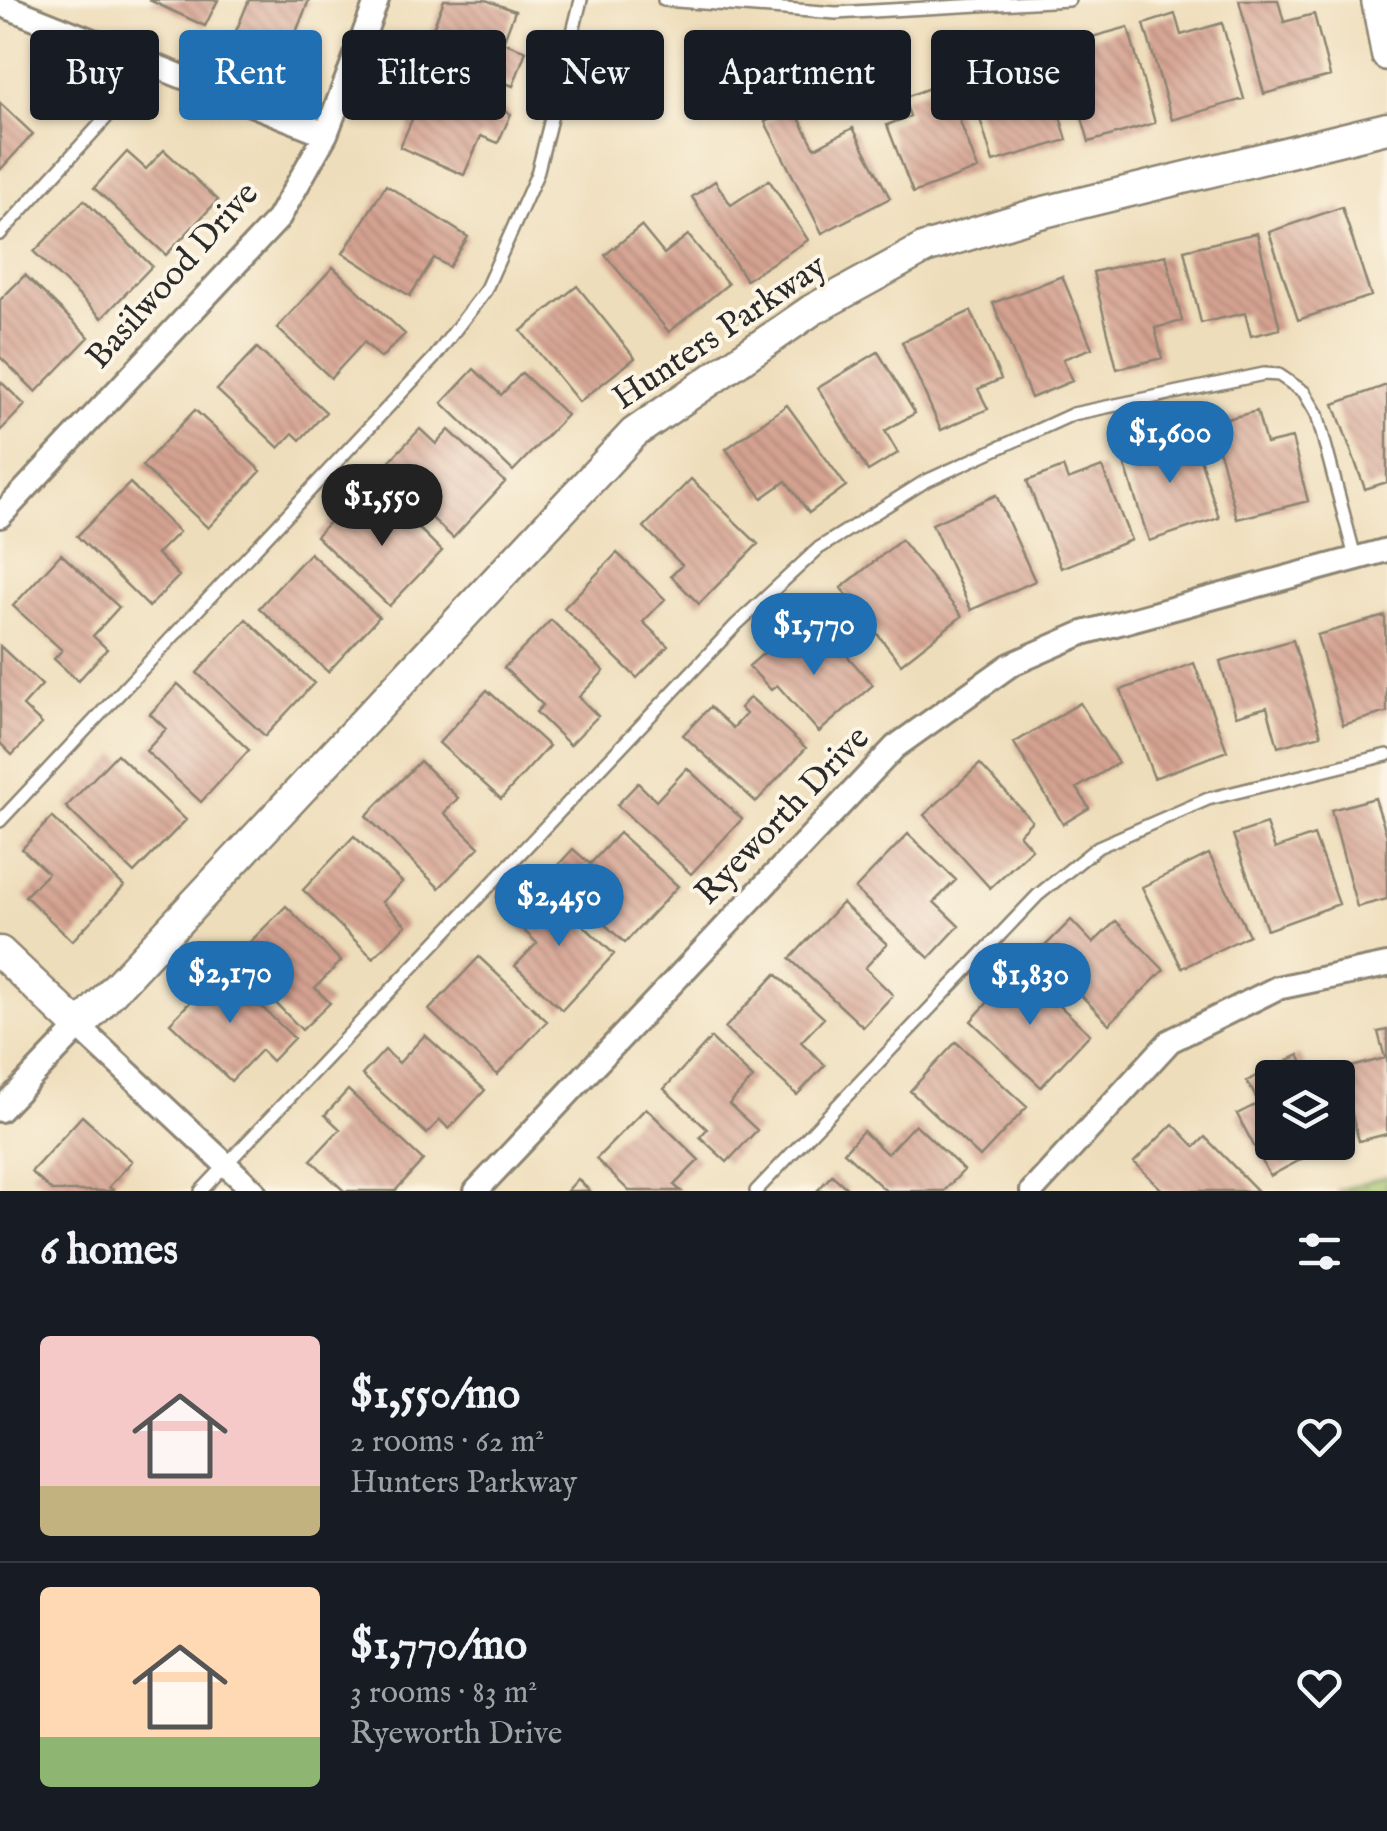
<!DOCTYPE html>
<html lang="en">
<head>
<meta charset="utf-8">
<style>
	:root { --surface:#171b24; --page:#20242c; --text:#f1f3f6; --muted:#9ea1a6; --line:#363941; --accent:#1f6fb2 }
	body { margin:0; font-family:"IM FELL English",serif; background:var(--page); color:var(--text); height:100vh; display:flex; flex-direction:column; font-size:38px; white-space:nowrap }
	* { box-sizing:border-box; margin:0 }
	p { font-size:32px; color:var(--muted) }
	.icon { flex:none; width:55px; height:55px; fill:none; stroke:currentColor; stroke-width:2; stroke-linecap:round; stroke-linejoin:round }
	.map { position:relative; height:1191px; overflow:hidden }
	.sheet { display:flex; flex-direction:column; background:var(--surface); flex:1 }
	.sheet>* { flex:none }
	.guide { position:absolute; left:30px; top:30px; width:1328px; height:90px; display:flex; gap:20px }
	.fabs { position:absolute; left:1255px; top:1060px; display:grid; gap:20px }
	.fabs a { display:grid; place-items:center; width:100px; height:100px; border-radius:10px; background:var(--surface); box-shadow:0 2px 8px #0004; font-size:50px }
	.price { position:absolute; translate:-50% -85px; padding:0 22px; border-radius:35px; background:var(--accent); color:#fff; font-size:32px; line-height:65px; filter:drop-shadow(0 2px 5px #0008) }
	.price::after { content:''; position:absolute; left:50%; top:60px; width:30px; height:22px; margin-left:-15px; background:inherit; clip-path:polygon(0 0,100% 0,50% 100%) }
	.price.selected { background:#222; color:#fff }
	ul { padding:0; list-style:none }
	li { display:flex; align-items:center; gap:30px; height:250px; padding:0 40px }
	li+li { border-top:2px solid var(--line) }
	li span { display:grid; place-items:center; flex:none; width:280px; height:200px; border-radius:10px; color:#555 }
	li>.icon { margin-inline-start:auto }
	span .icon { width:120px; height:120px; fill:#fffc; stroke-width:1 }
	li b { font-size:42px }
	h2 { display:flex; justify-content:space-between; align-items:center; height:120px; padding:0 40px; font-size:42px }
	.pill { padding:0 35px; border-radius:10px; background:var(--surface); box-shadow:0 2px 8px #0004; font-size:35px; line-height:90px }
	.pill.selected { background:var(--accent); color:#fff }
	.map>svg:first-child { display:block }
</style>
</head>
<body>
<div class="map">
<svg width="1387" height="1191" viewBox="0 0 1387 1191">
	<defs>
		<pattern id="park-dots" width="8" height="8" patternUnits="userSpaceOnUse" patternTransform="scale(2.5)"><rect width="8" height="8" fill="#a6c871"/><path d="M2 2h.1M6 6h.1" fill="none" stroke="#87a35d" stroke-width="1.8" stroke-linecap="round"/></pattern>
		<pattern id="building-back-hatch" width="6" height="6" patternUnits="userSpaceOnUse" patternTransform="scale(2.5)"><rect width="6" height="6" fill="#d6a392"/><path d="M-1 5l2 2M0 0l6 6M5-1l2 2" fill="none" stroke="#ae8577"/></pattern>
	</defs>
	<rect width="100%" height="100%" fill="#fcf5e5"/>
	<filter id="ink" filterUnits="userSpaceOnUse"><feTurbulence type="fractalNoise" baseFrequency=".01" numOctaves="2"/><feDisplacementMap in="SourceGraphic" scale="20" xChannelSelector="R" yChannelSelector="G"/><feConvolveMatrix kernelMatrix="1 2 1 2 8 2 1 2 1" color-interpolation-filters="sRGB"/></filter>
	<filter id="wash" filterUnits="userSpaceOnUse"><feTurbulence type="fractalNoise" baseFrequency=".0048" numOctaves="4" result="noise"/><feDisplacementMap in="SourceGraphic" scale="40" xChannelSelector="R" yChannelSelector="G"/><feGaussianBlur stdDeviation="2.25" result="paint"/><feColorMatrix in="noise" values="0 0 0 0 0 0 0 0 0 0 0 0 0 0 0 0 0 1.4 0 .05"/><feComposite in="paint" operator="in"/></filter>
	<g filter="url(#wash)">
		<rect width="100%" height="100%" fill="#eeddba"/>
		<path fill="url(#park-dots)" stroke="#687a4e" stroke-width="2.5" d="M1387,1176V1191H1336Z"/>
		<g id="blocks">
			<path fill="url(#building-back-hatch)" d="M149,0H218L205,26Z
				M249,0H309L286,57L234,36Z
				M444,0H486L515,11L503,42L526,51L513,86L424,51Z
				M1239,0H1278L1284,22L1314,14L1330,76L1264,94Z
				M1175,14L1181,35L1222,23L1244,99L1172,120L1144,24Z
				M1128,27L1155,123L1089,142L1065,59L1092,52L1088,38Z
				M1039,46L1067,140L993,162L975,102L1010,92L999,58Z
				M430,78L511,114L498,143L481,136L464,175L400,147Z
				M945,82L978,169L913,193L887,125L910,116L903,98Z
				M0,103L33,134L0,170Z
				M793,107L815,148L853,128L890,198L822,233L765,122Z
				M164,150L218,200L166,255L94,188L127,152L146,169Z
				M769,180L808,240L746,280L692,197L715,181L731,205Z
				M386,185L468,237L449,267L434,258L410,296L343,253Z
				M84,200L152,266L102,318L34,252Z
				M1342,207L1371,296L1298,320L1269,232Z
				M641,226L664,254L688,235L728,284L669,332L605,255Z
				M1257,233L1280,329L1251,336L1245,313L1201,323L1184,250Z
				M1166,255L1182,321L1155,328L1162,358L1117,369L1093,272Z
				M333,267L405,334L381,358L364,342L331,378L277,328Z
				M25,275L89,337L36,392L0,357V300Z
				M1062,276L1092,348L1063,359L1072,381L1031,398L993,303Z
				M577,286L635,358L579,402L521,331Z
				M971,311L1001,379L978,389L988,409L941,430L902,342Z
				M257,348L326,412L300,440L293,433L279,448L217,390Z
				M878,352L915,413L885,431L898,453L868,471L818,388Z
				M474,369L501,395L522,373L567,415L513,471L442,403Z
				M0,381L25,405L0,431Z
				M1387,385V482L1365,489L1334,404Z
				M787,405L846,486L809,513L786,481L762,498L726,449Z
				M195,410L261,471L208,528L142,466Z
				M1257,411L1266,444L1292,438L1308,501L1237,519L1212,423Z
				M420,429L436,444L449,430L505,482L453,538L381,470Z
				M1191,430L1219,518L1149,541L1121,453Z
				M1063,467L1068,480L1102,467L1131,540L1061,568L1027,481Z
				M691,479L758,544L699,604L671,576L682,565L644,527Z
				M130,483L179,532L157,554L179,576L149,607L77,536Z
				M385,495L442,551L389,606L316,536L337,514L352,529Z
				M996,495L1035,581L971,610L932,524Z
				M901,540L962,616L901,664L841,588Z
				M310,553L379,617L328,672L259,608Z
				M617,553L665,599L643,622L668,646L637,678L564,608Z
				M61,554L119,607L93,636L107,649L78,681L54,659L62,650L13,606Z
				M1385,616L1387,712L1343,725L1317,635Z
				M246,619L314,683L265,736L197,673Z
				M551,620L604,671L579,697L598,716L570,745L536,712L543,705L504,668Z
				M826,632L873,685L819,732L777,685L771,690L749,666L781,638L797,656Z
				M1293,640L1321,735L1278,747L1267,707L1236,716L1220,661Z
				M0,646L42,685L23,706L42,724L12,755L0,743Z
				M1194,663L1227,751L1154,778L1121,690Z
				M178,684L249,750L201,802L146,751L166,729L150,714Z
				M487,690L549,746L501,799L439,743Z
				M750,697L806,748L756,802L683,735L710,707L733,728L746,714L740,708Z
				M1080,703L1118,763L1077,788L1089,808L1063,824L1014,743Z
				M117,754L186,820L134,873L66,807Z
				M420,761L458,798L444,813L479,847L439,888L366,816Z
				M980,764L1032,821L1019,834L1032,849L990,888L924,815Z
				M687,768L742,819L691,874L617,805L638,783L656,801Z
				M1375,798L1387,836V899L1357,907L1331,810Z
				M52,817L124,886L72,941L25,896L48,873L22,849Z
				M1266,824L1275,849L1314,835L1339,904L1267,930L1233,835Z
				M619,833L678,886L625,943L550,874L573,849L590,864Z
				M908,834L956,880L934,902L959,926L929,958L855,889Z
				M354,836L402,882L382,902L406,925L373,958L303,890Z
				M1209,854L1249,935L1182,968L1142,887Z
				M542,887L614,954L562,1010L515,966L537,943L512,919Z
				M842,903L887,944L865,968L893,995L863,1027L790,959Z
				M286,906L341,961L315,988L330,1003L302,1030L233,959Z
				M1071,920L1093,943L1116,921L1164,970L1109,1024L1039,952Z
				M479,957L547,1021L497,1075L429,1010Z
				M1019,968L1090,1034L1041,1087L971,1021Z
				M222,969L294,1038L272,1061L261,1050L231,1081L170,1023Z
				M776,974L824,1018L801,1042L825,1065L797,1095L725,1028Z
				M1387,1030V1134L1359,1141L1340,1070L1385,1058L1378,1032Z
				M425,1035L485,1090L449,1129L440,1120L427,1134L362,1075L385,1050L399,1063Z
				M711,1038L753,1078L729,1104L757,1130L727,1162L700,1137L707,1129L664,1089Z
				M956,1042L1027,1107L980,1157L910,1091Z
				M1299,1055L1311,1078H1272V1142H1334L1270,1176L1237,1114L1259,1103L1247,1081Z
				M348,1090L423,1160L395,1191H344L311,1160L340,1129L325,1115Z
				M646,1108L699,1160L674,1185L681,1191H629L596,1159Z
				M82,1116L132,1161L109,1187L114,1191H52L31,1172Z
				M915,1124L964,1170L944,1191H886L844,1152L863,1131L887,1154Z
				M1173,1124L1195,1147L1205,1137L1258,1191H1163L1134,1162Z
				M832,1175L850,1191H817Z
				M578,1179L590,1191H567Z"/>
		</g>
	</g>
	<g filter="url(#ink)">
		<use href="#blocks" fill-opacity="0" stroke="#8c8472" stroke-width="2.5"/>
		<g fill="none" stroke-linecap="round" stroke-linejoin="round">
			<defs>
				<path id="service" d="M664,0L836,13L1069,0
					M0,234L106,118L135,58
					M0,821L434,358L485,291L537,174L581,0
					M201,1191L736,625L819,548L924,482L1073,414L1264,374L1279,375L1304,392L1317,414L1355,557
					M756,1191L1038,895L1098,847L1208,799L1387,755"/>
				<path id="minor" d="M0,4L326,134
					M0,516L278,219L326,134L377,0
					M0,1110L79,1027L254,1191
					M476,1191L895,747L1010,665L1083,633L1387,550
					M1032,1191L1170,1041L1277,988L1387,965"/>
				<path id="tertiary" d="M1377,0L1387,55
					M0,952L79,1027L634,433L812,310L925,248L1036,214L1387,128"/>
			</defs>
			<use href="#service" stroke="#8c8472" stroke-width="16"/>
			<use href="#minor" stroke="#8c8472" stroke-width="28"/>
			<use href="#tertiary" stroke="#8c8472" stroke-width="35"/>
			<use href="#service" stroke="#fff" stroke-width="11"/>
			<use href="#minor" stroke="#fff" stroke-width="22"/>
			<use href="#tertiary" stroke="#fff" stroke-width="30"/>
		</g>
	</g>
	<g text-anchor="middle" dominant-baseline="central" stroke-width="8" stroke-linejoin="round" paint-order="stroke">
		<g font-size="35" fill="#2b2b2b" stroke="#fcf5e5">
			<text transform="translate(173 276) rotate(-48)">Basilwood Drive</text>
			<text transform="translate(720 333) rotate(-34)">Hunters Parkway</text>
			<text transform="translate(783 816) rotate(-46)">Ryeworth Drive</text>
		</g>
	</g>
</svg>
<div class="fabs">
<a><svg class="icon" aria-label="layers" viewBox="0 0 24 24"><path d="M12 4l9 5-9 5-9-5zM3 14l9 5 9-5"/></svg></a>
</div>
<b class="price" style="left:1170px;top:486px">$1,600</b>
<b class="price selected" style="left:382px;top:549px">$1,550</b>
<b class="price" style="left:814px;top:678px">$1,770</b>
<b class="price" style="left:559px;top:949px">$2,450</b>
<b class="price" style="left:230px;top:1026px">$2,170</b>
<b class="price" style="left:1030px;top:1028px">$1,830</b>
<div class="guide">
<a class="pill">Buy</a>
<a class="pill selected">Rent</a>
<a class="pill">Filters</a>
<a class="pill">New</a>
<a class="pill">Apartment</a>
<a class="pill">House</a>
</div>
</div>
<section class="sheet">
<h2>6 homes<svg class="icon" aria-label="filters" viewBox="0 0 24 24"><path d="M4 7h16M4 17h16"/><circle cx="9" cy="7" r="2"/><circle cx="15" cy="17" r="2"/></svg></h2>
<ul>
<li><span style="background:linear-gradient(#f6c9c9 75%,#c2b280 0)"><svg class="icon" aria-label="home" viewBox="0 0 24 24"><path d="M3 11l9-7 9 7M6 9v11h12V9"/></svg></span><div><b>$1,550/mo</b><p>2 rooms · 62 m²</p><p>Hunters Parkway</p></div><svg class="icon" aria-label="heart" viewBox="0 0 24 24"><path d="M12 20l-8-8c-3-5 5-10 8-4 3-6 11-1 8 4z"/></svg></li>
<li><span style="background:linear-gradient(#ffd9b3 75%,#8fb573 0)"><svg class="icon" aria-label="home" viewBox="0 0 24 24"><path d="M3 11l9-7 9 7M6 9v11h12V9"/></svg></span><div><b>$1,770/mo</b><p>3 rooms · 83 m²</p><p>Ryeworth Drive</p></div><svg class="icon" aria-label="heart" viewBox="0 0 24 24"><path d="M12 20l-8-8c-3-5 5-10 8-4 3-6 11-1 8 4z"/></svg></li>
</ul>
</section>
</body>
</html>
